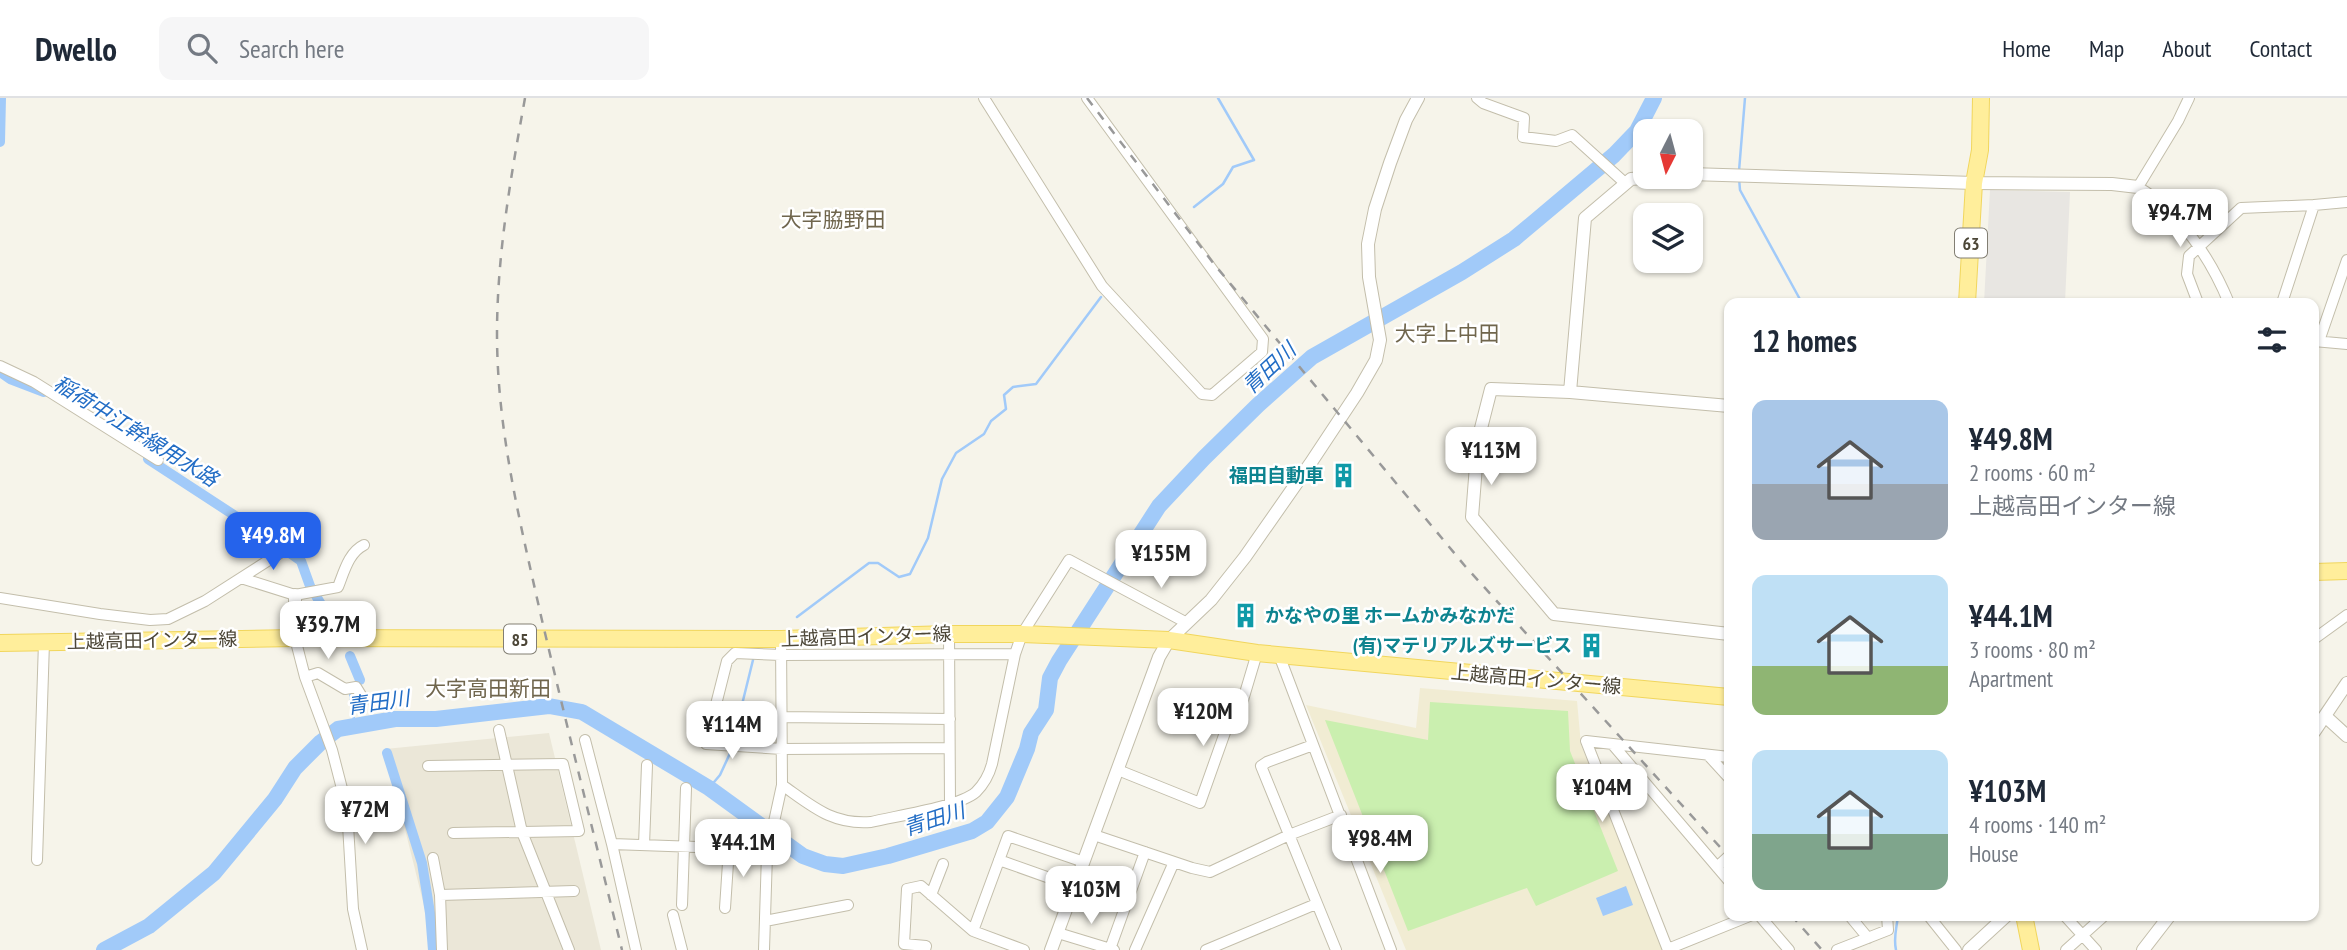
<!DOCTYPE html>
<html lang="en">
<head>
<meta charset="utf-8">
<style>
	:root { --surface:#fff; --page:#f6f6f7; --text:#1f2937; --muted:#747a83; --line:#e0e1e3; --accent:#2563eb }
	body { margin:0; font-family:"PT Sans Narrow","Noto Sans JP",sans-serif; background:var(--page); color:var(--text); height:100vh; display:flex; flex-direction:column; font-size:26px; white-space:nowrap }
	* { box-sizing:border-box; margin:0 }
	p { font-size:23px; color:var(--muted) }
	.icon { flex:none; width:38px; height:38px; fill:none; stroke:currentColor; stroke-width:2; stroke-linecap:round; stroke-linejoin:round }
	.map { position:relative; flex:1; overflow:hidden }
	.details { position:absolute; left:1724px; top:200px; width:595px; height:623px; display:flex; flex-direction:column; background:var(--surface); border-radius:14px; box-shadow:0 2px 5px #0004 }
	.details>* { flex:none }
	.needle { width:46px; rotate:186deg }
	.fabs { position:absolute; left:1633px; top:21px; display:grid; gap:14px }
	.fabs a { display:grid; place-items:center; width:70px; height:70px; border-radius:14px; background:var(--surface); box-shadow:0 2px 5px #0004; font-size:35px }
	.price { position:absolute; translate:-50% -60px; padding:0 16px; border-radius:14px; background:#fff; color:#222; font-size:23px; line-height:46px; filter:drop-shadow(0 2px 4px #0008) }
	.price::after { content:''; position:absolute; left:50%; top:42px; width:21px; height:16px; margin-left:-10px; background:inherit; clip-path:polygon(0 0,100% 0,50% 100%) }
	.price.active { background:var(--accent); color:#fff }
	ul { padding:0; list-style:none }
	li { display:flex; align-items:center; gap:21px; height:175px; padding:0 28px }
	li span { display:grid; place-items:center; flex:none; width:196px; height:140px; border-radius:14px; color:#555 }
	li>.icon { margin-inline-start:auto }
	span .icon { width:84px; height:84px; fill:#fffc; stroke-width:1 }
	li b { font-size:30px }
	h2 { display:flex; justify-content:space-between; align-items:center; height:84px; padding:0 28px; font-size:30px }
	header { display:flex; align-items:center; gap:42px; box-sizing:border-box; height:98px; padding:0 35px; background:var(--surface); border-bottom:2px solid var(--line) }
	header strong { font-size:33px }
	nav { display:flex; gap:38px; margin-inline-start:auto; font-size:24px }
	.search { width:490px; height:63px; background:var(--page); display:flex; align-items:center; gap:18px; box-sizing:border-box; padding:0 24px; border-radius:14px; color:var(--muted); font-size:26px }
	.map>svg:first-child { display:block }
</style>
</head>
<body>
<header>
<strong>Dwello</strong>
<div class="search"><svg class="icon" aria-label="search" viewBox="0 0 24 24"><circle cx="10" cy="10" r="6"/><path d="M15 15l6 6"/></svg>Search here</div>
<nav><a>Home</a><a>Map</a><a>About</a><a>Contact</a></nav>
</header>
<div class="map">
<svg width="2347" height="852" viewBox="0 0 2347 852">
	<rect width="100%" height="100%" fill="#f6f4ea"/>
	<path fill="#ebe7d8" d="M549,635L601,852H435L385,651Z"/>
	<path fill="#f1ecd3" d="M1420,590L1577,603L1581,647L1663,852H1406L1306,607L1416,630Z"/>
	<path fill="#caefaf" d="M1430,604L1568,613L1570,653L1618,773L1536,808L1527,790L1408,833L1325,622L1428,642Z"/>
	<path fill="#e8e6e2" d="M1990,92L2070,94L2065,205H1984Z"/>
	<path fill="#a1caf9" d="M1626,788L1633,807L1603,818L1596,800Z"/>
	<g fill="none" stroke-linecap="round" stroke-linejoin="round">
		<path stroke="#a1caf9" stroke-width="2.5" d="M1739,73L1745,0
			M1739,80L1740,92L1802,205
			M1194,109L1223,86L1233,69L1254,62L1218,0
			M797,519L869,465H878L899,479L910,476L928,440L942,381L956,355L984,336L991,323L1006,311L1004,297L1013,289L1036,286L1101,199
			M357,583L360,582
			M350,595L355,628
			M734,639L753,562
			M709,690L720,677L732,651
			M1896,852C1893,839 1897,830 1898,817"/>
		<path stroke="#a1caf9" stroke-width="10" d="M0,44L1,0
			M0,274L10,281L44,294
			M148,361L263,436L301,463L310,488L330,521
			M350,558L360,582
			M387,655L422,765L430,815L433,852"/>
		<path stroke="#a1caf9" stroke-width="16" d="M104,852L149,828L214,775L275,701L295,670L321,644L338,631L395,621H436L549,608L582,614L709,690L803,758L825,766L843,768L888,758L972,733L987,724L1007,699L1027,651L1031,635L1046,612L1050,580L1059,563L1159,408L1204,360L1258,307L1312,259L1462,174L1514,141L1614,57L1637,33L1654,0"/>
		<defs>
			<path id="minor" d="M984,0L1102,188L1202,296L1212,297L1262,254L1263,241L1087,0
				M1477,0L1483,5L1524,20L1523,39L1556,43L1572,37L1625,85
				M2189,0L2178,23L2138,89C2180,114 2211,161 2229,205
				M2314,107L2347,104
				M2198,205L2187,176L2189,158L2241,110L2314,107L2282,205
				M2314,243L2347,246
				M2319,243L2347,162
				M0,268L34,284L158,362
				M241,480L295,497L338,489C344,474 349,454 364,447
				M0,500L100,516L150,522L168,521L205,503L280,455
				M949,536L950,705
				M295,540L305,579L332,652L347,710L353,811L362,852
				M2314,541L2347,517
				M1279,557L1391,852
				M305,579L318,575L345,591L356,589L364,602
				M782,619L950,621
				M499,632L522,734L569,852
				M585,642L612,746L636,852
				M1313,647L1267,664L1261,668L1336,852
				M1613,647L1729,783
				M949,650L782,651L706,646L727,563L735,555L781,557L1015,556
				M1708,657L1729,680
				M428,668L563,666L579,733L453,735
				M1118,672L1200,705L1228,626L1240,612L1257,555
				M782,687C812,708 832,727 871,724C895,718 959,709 976,694C984,686 989,677 992,666L1015,556L1022,536L1069,462L1187,525
				M1094,737L1192,770L1210,774L1289,737L1341,717
				M612,746L753,751L767,756
				M644,747L647,667
				M433,760L440,797
				M37,762L44,544
				M999,762L1075,789
				M1717,769L1729,758
				M931,797L943,766
				M682,807L686,690
				M725,810L729,750
				M673,817L682,852
				M1759,817L1789,852
				M1849,817L1868,840
				M1928,817L1956,852
				M2064,817L2096,852
				M765,823L848,807
				M1058,835L1114,852
				M1110,851L1145,754
				M1668,851L1752,817
				M442,852L440,797L574,793
				M764,852L767,756L782,687L781,541
				M925,852L926,848L904,846L907,791L921,788L973,833
				M1024,852L973,833L1008,738L1084,764
				M1135,852L1174,764
				M1206,852L1316,806
				M1668,852L1586,643L1729,659
				M1837,852L1888,832L1887,817
				M2066,852L2105,817"/>
			<path id="tertiary" d="M1690,76L1974,85L2112,86L2138,89
				M1570,294L1585,120L1631,81L1653,79
				M1729,308L1570,294L1491,291L1478,342L1472,419L1554,516L1729,536
				M295,540V497
				M2325,618L2347,638
				M2314,634L2347,585
				M1051,852L1159,559L1169,542L1211,502L1245,459L1310,366L1357,295L1376,262L1380,242L1369,179L1368,146L1375,111L1390,65L1406,22L1418,0
				M1969,852L2007,817
				M2143,852L2170,817"/>
			<path id="primary" d="M1967,205L1974,85L1980,52L1981,0
				M2314,474L2347,473
				M0,545L295,540L781,541L949,536H1022L1169,542L1257,555L1729,599
				M2024,817L2031,852"/>
		</defs>
		<use href="#minor" stroke="#c3beab" stroke-width="12"/>
		<use href="#tertiary" stroke="#c3beab" stroke-width="14"/>
		<use href="#primary" stroke="#f1d65d" stroke-width="18"/>
		<use href="#minor" stroke="#fff" stroke-width="10"/>
		<use href="#tertiary" stroke="#fff" stroke-width="12"/>
		<use href="#primary" stroke="#ffee9b" stroke-width="16"/>
		<path stroke="#999" stroke-width="2.5" stroke-dasharray="9 9" stroke-linecap="butt" d="M525,0C511,78 497,156 497,236C497,332 520,424 541,518C567,629 595,741 622,852
			M1087,0L1214,166L1465,468L1729,759
			M1791,817L1822,852"/>
	</g>
	<defs>
		<symbol id="building-bare" viewBox="-9 -9 18 18"><path d="M-4-6H4V6H1V3H-1V6H-4ZM-2.5-4.3h1.7v1.8h-1.7ZM.8-4.3h1.7v1.8H.8ZM-2.5-1h1.7V.8h-1.7ZM.8-1h1.7V.8H.8Z" fill="#0f9aa8" stroke="#fff" stroke-width="2.5" paint-order="stroke"/></symbol>
	</defs>
	<g fill-rule="evenodd">
		<use href="#building-bare" x="1326" y="360" width="35" height="35"/>
		<use href="#building-bare" x="1228" y="500" width="35" height="35"/>
		<use href="#building-bare" x="1574" y="530" width="35" height="35"/>
	</g>
	<g text-anchor="middle" dominant-baseline="central" stroke-width="5" stroke-linejoin="round" paint-order="stroke">
		<g fill="#fff" stroke="#827e73" stroke-width="2">
			<rect x="1955" y="130.5" width="32" height="29" rx="5"/>
			<rect x="504" y="526.5" width="32" height="29" rx="5"/>
		</g>
		<g font-size="18" font-weight="bold" fill="#4c4637">
			<text x="1971" y="145">63</text>
			<text x="520" y="541">85</text>
		</g>
		<g font-size="19" font-weight="bold" fill="#0d838f" stroke="#fff" text-anchor="end">
			<text x="1324" y="377">福田自動車</text>
			<text x="1265" y="517" text-anchor="start">かなやの里 ホームかみなかだ</text>
			<text x="1572" y="547">(有)マテリアルズサービス</text>
		</g>
		<g font-size="19" fill="#4c4637" stroke="#fff">
			<text transform="translate(866 538) rotate(-2)">上越高田インター線</text>
			<text transform="translate(152 542) rotate(-1)">上越高田インター線</text>
			<text transform="translate(1536 581) rotate(5)">上越高田インター線</text>
		</g>
		<g font-size="21" fill="#70664d" stroke="#fff">
			<text x="833" y="121">大字脇野田</text>
			<text x="1447" y="235">大字上中田</text>
			<text x="488" y="590">大字高田新田</text>
		</g>
		<g font-size="21" font-style="italic" fill="#226dc5" stroke="#fff">
			<text transform="translate(1269 270) rotate(-43)">青田川</text>
			<text transform="translate(136 333) rotate(32)">稲荷中江幹線用水路</text>
			<text transform="translate(378 604) rotate(-8)">青田川</text>
			<text transform="translate(934 721) rotate(-18)">青田川</text>
		</g>
	</g>
</svg>
<div class="fabs">
<a><svg class="needle" viewBox="-14 -14 28 28"><path d="M0-13l5 13h-10z" fill="#e53935"/><path d="M0 13l5-13h-10z" fill="#747a83"/></svg></a>
<a><svg class="icon" aria-label="layers" viewBox="0 0 24 24"><path d="M12 4l9 5-9 5-9-5zM3 14l9 5 9-5"/></svg></a>
</div>
<b class="price" style="left:2180px;top:151px">¥94.7M</b>
<b class="price" style="left:1491px;top:389px">¥113M</b>
<b class="price active" style="left:273px;top:474px">¥49.8M</b>
<b class="price" style="left:1161px;top:492px">¥155M</b>
<b class="price" style="left:328px;top:563px">¥39.7M</b>
<b class="price" style="left:1203px;top:650px">¥120M</b>
<b class="price" style="left:732px;top:663px">¥114M</b>
<b class="price" style="left:1602px;top:726px">¥104M</b>
<b class="price" style="left:365px;top:748px">¥72M</b>
<b class="price" style="left:1380px;top:777px">¥98.4M</b>
<b class="price" style="left:743px;top:781px">¥44.1M</b>
<b class="price" style="left:1091px;top:828px">¥103M</b>
<section class="details">
<h2>12 homes<svg class="icon" aria-label="filters" viewBox="0 0 24 24"><path d="M4 7h16M4 17h16"/><circle cx="9" cy="7" r="2"/><circle cx="15" cy="17" r="2"/></svg></h2>
<ul>
<li><span style="background:linear-gradient(#a9c7e8 60%,#9aa5b1 0)"><svg class="icon" aria-label="home" viewBox="0 0 24 24"><path d="M3 11l9-7 9 7M6 9v11h12V9"/></svg></span><div><b>¥49.8M</b><p>2 rooms · 60 m²</p><p>上越高田インター線</p></div></li>
<li><span style="background:linear-gradient(#bfe0f5 65%,#8fb573 0)"><svg class="icon" aria-label="home" viewBox="0 0 24 24"><path d="M3 11l9-7 9 7M6 9v11h12V9"/></svg></span><div><b>¥44.1M</b><p>3 rooms · 80 m²</p><p>Apartment</p></div></li>
<li><span style="background:linear-gradient(#bfe0f5 60%,#7fa58c 0)"><svg class="icon" aria-label="home" viewBox="0 0 24 24"><path d="M3 11l9-7 9 7M6 9v11h12V9"/></svg></span><div><b>¥103M</b><p>4 rooms · 140 m²</p><p>House</p></div></li>
</ul>
</section>
</div>
</body>
</html>
